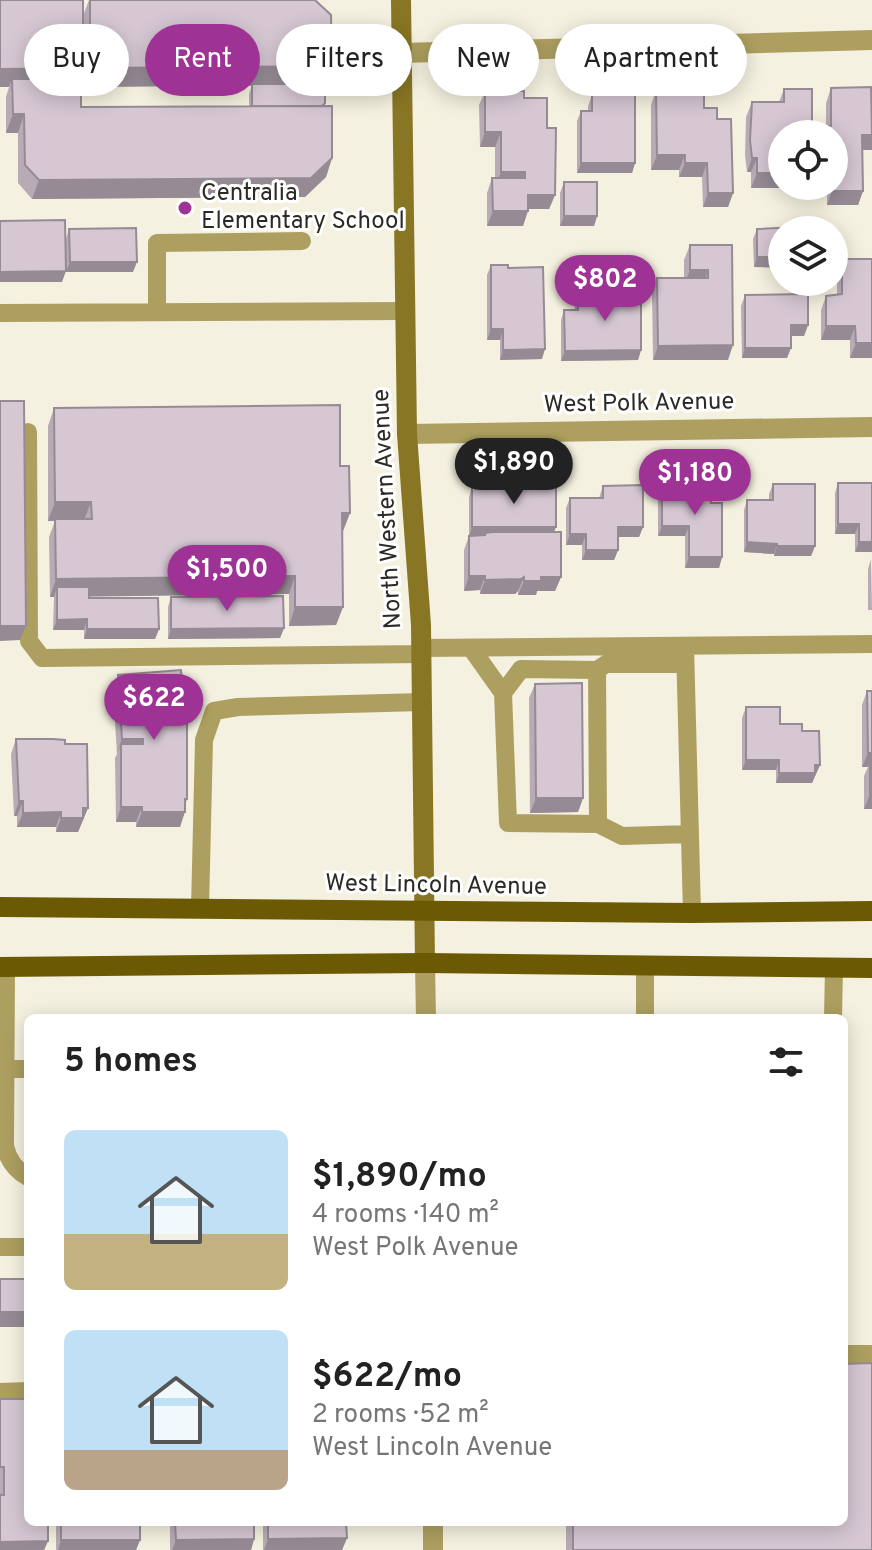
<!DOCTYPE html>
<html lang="en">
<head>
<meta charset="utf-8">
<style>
	:root { --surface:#fff; --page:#f6f6f6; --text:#222; --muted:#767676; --accent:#9e3395 }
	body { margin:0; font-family:Overpass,sans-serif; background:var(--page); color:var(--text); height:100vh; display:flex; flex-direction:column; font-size:30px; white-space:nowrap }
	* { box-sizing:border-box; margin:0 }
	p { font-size:26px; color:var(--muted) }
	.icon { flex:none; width:44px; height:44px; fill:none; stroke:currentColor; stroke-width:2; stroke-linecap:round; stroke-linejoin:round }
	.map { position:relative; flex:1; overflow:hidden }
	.details { position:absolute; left:24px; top:1014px; width:824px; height:512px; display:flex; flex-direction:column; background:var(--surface); border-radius:12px; box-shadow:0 4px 20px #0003 }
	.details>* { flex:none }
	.guide { position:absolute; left:24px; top:24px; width:824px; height:72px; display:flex; gap:16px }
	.buttons { position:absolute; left:768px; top:120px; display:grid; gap:16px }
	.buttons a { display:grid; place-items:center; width:80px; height:80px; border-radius:50%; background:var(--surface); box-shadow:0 4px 20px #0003; font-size:40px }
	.price { position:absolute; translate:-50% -68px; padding:0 18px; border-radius:28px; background:var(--accent); color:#fff; font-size:26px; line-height:52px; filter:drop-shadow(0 2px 4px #0008) }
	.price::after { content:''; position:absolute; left:50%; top:48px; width:24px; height:18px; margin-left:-12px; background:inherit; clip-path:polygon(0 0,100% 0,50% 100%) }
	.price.active { background:#222; color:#fff }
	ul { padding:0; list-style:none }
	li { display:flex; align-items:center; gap:24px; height:200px; padding:0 40px }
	li span { display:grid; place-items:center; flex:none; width:224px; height:160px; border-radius:12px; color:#555 }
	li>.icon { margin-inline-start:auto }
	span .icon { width:96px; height:96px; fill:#fffc; stroke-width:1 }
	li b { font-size:34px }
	h2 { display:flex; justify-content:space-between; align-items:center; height:96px; padding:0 40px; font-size:34px }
	.chip { padding:0 28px; border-radius:36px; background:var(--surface); box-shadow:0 4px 20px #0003; font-size:28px; line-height:72px }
	.chip.active { background:var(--accent); color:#fff }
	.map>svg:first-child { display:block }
</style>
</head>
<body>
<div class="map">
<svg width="872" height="1550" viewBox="0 0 872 1550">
	<rect width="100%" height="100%" fill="#f5f1e0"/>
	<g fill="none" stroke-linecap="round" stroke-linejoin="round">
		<path stroke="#ad9f60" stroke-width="18" d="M157,311V243L302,241
			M0,313L405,311
			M28,432L29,641L42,658L422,654
			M685,646L692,913
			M421,648L872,644
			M471,648L503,693L508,823L598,824L597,670L521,669L503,693
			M597,670L606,664H685
			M598,824L622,836L690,834
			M200,909L204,740L214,711L238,707L422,702
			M645,966V1018
			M6,967L5,1146C8,1160 15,1170 28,1177
			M833,1018L834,967
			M6,1069H28
			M0,1247H28
			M844,1354H872
			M0,1392L28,1391"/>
		<path stroke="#ad9f60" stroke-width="20" d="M401,53L872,40
			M407,434L872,427"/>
		<path stroke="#ad9f60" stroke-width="20" d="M425,963L426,1018
			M433,1522V1550"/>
		<path stroke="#887624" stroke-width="20" d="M401,0L407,434L421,625L425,963"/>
		<path stroke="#6b5a03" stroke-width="20" d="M0,907L692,913L872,911
			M0,967L425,963L872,968"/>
	</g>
	<path fill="#b8abb5" d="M0,0L79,79L81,107L249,106V94L252,85L84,87L83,16L89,0H315L325,85H321L325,103L324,106L332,158L326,177L305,197L32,199L18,183V133H6V97L9,87Z
		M831,88L872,150H863V191L858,205H827V186H834V134H822L825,126H826V103Z
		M784,89L782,134V188H751V172H747L745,155L746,117L752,102H779Z
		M656,90L704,108L717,119L733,193L728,207H703L702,177H679V170H651V105Z
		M485,91L524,98L547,128L555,195L549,209H528L523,226H487V193L492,178H495V147H480L479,105Z
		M592,95L635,163L632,173H577V121L581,111H588V106Z
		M564,182L597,216L594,226H560V193Z
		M820,226L754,267L753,239L757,229Z
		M69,229L133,272H66V239Z
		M690,245H732L728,360H653L652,292L657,278H684V260Z
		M842,259H872V358H850V340H821V310L826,296L837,294V273Z
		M491,265L542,359L500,360V340H487V275Z
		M610,289L641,350L638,360L561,361V320L564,310H574L578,297H607Z
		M745,295L808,325L804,336H791L787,358H742L741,306Z
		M54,408L340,466L350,513L343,531H342L343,607L336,625L289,626V594L89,596V598L159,629L155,639H84V630H53L54,597H50L49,537L55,521H48V426Z
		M838,483L872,552H855V534H835V493Z
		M532,484L554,532L561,577L555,591H537L536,595H518V591L515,594H480V590L464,591V550L469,536V497L472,487H531Z
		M773,484L815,546L811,556H774V554L744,552V510L747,500H769V494Z
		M662,485L711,503L722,557L719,568H685V536H658V495Z
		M603,486L643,527L639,537H618V550L614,560H582V545H566V508L570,498H599Z
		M871,559L872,610H868V569Z
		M171,597L284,628L280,638L168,639V607Z
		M118,675L185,806L180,827H136V822H116L115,758L117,754L113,690Z
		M535,684L583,798L578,812L530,813L529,698Z
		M867,691L872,809H864V776L868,767H862V705Z
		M746,707L780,724L820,765L812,783H776V770H742V718Z
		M16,739L65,744L88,808L78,832H56V827H17V816H14L11,754Z
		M0,1399L48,1541L44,1550H0Z
		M56,1522H140V1540L136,1550H56Z
		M170,1522H254V1539L251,1550H170Z
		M263,1522H346L347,1538L342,1550H263Z
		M566,1522H844L872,1550H566Z"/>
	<path fill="#968b94" d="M332,66L325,85L84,87L90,68Z
		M83,68L76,86L12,79L9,87H0V69Z
		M13,114H24L18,133H6Z
		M485,132H501L495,147H480Z
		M862,135H872V150H857Z
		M657,155H685L679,170H651Z
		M332,158L326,177L305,197L32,199L39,180Z
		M752,158H757L751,172H747Z
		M581,163H635L632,173H577Z
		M685,163H707L702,177H679Z
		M501,172H525L520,187H495Z
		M757,173H782V188H751Z
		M832,191H863L858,205H827Z
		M708,193H733L728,207H703Z
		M528,195H555L549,209H523Z
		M493,211H528L523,226H487Z
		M564,216H597L594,226H560Z
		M757,257H782V268L754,267Z
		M70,262H137L133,272H66Z
		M690,270H708L703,285H684Z
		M66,271L62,282H0V272Z
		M791,325H808L804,336H787Z
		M826,326H855L850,340H821Z
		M491,329H503L500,340H487Z
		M856,343H872V358H850Z
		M733,345L728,360H653L658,346Z
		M745,348H791L787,358H742Z
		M545,349L542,359L500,360L503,350Z
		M641,350L638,360L561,361L565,351Z
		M55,502H91L84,520L48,521Z
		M342,513H350L343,531H335Z
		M838,524H859L855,534H835Z
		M662,526H689L685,536H658Z
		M472,527H556L552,537L485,533L483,537H469Z
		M618,527H643L639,537H614Z
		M570,534H586L582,545H566Z
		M747,542L777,544L774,554L744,552Z
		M859,542H872V552H855Z
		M777,546H815L811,556H774Z
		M586,550H618L614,560H582Z
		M689,557H722L719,568H685Z
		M295,576L289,594L57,597V587L54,597H50L56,579Z
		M469,576H485L480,590L464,591Z
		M524,577L518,591L515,594H480L485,580Z
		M541,577H561L555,591H537L536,595H518L524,581Z
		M295,607H343L336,625L289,626Z
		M87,619L84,630H53L57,620Z
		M0,626H26L20,640L0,641Z
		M284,628L280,638L168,639L171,629Z
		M87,629H159L155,639H84Z
		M122,739H143L138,753L121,744L116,754Z
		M868,753H872V767L870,762L868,767H862Z
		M746,760H779L776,770H742Z
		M815,765H820L812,783H776L779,773Z
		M870,794H872V809H864Z
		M536,798H583L578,812L530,813Z
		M185,799H187L183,812H185L180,827H136L142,812Z
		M19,801H23L17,816H14Z
		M121,807H142L136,822H116Z
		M83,808H88L78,832H56L61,818Z
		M61,812L56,827H17L23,813Z
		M0,1312H28V1327H0Z
		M347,1538L342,1550H264L268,1539Z
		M254,1539L251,1550H172L176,1540Z
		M61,1540H140L136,1550H58Z
		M48,1541L44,1550H0V1542Z"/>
	<path fill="#d6c7d3" stroke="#968b94" stroke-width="2" d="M0,0H83V68L0,69Z
		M90,0H315L331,15L332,66L90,68Z
		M12,79H81V107L332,106V158L311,178L39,180L25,165L24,114H13Z
		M252,84H320L325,89V103L322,106H252Z
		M871,87L872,135H862L863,191H832V186H834V134H825V126H831V88Z
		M784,89H812V134H782V173H757V158H752L750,140L752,102H784Z
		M656,90H704V108H717V119H731L733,193H708L707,163H685V155H657Z
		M485,91H524V98H547V128H556L555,195H528V211H493L492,178H525V172H501V132H485Z
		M592,95H635V163H581V111H592Z
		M564,182H597V216H564Z
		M65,220L66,271L0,272V221Z
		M820,226V230H782V257H757V229Z
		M136,228L137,262H70L69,229Z
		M690,245H732L733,345L658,346L657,278H708V270H690Z
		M842,259H872V343H856L855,326H826V296L842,294Z
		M491,265H508V268L543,267L545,349L503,350V329H491Z
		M610,289H641V350L565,351L564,310H578V297H610Z
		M808,294V325H791V348H745V295Z
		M0,401H24L26,626H0Z
		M340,405V466H349L350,513H342L343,607H295V576L56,579L55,519H92L91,502H55L54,408Z
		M838,483H872V542H859V524H838Z
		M508,484V487H532V484H556V527H472V487Z
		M773,484H815V546H777V544L747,542V500H773Z
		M643,485V527H618V550H586V534H570V498H603V486Z
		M662,485H711V503H722V557H689V526H662Z
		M493,532H561V577H541V581H524V577L521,579L485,580V576H469V536L485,535V533Z
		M57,587H89V598H158L159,629H87V619L57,620Z
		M283,596L284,628L171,629V597Z
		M181,670L184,704H187V799H185V812H142V807H121V744H143V739H122L118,675Z
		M582,683L583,798H536L535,684Z
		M867,691H872V753H868Z
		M746,707H780V724H802V731H819L820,765H815V773H779V760H746Z
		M16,739H53L65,740V744H87L88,808H83V818H61V812L23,813V801H19Z
		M870,762H872V794H870Z
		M0,1279H28V1312H0Z
		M872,1363V1550H573V1522H844V1364Z
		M0,1399H28V1522H48V1541L0,1542V1495H4V1467H0Z
		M61,1522H140V1540H61Z
		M175,1522H254V1539L176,1540Z
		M268,1522H346L347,1538L268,1539Z"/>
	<circle fill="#9e3395" stroke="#fff" stroke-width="3" cx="185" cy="208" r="8"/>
	<g text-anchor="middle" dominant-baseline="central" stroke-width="6" stroke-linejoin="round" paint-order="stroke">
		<g font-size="24" fill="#2c2a24" stroke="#fff" text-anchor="start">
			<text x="201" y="194">Centralia<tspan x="201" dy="28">Elementary School</tspan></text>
		</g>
		<g font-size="24" fill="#2c2a24" stroke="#fff">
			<text transform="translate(639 404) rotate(-1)">West Polk Avenue</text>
			<text transform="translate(388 509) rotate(-93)">North Western Avenue</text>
			<text transform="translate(436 886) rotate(1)">West Lincoln Avenue</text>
		</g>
	</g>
</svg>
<div class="buttons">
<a><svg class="icon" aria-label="locate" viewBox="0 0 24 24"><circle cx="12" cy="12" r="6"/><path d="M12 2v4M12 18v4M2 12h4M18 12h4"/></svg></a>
<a><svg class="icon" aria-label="layers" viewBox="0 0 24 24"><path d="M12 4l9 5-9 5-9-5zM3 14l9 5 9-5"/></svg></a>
</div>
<b class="price" style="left:605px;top:323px">$802</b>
<b class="price active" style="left:514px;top:506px">$1,890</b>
<b class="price" style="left:695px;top:517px">$1,180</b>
<b class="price" style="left:227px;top:613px">$1,500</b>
<b class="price" style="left:154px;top:742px">$622</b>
<div class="guide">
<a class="chip">Buy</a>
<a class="chip active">Rent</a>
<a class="chip">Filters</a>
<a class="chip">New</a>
<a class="chip">Apartment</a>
</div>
<section class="details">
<h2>5 homes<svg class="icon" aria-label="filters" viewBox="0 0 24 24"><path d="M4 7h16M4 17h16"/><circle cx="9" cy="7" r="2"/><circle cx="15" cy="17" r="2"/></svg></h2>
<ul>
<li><span style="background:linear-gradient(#bfe0f5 65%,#c2b280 0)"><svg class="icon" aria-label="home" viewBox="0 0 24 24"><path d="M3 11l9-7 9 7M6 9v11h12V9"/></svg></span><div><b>$1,890/mo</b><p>4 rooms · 140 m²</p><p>West Polk Avenue</p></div></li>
<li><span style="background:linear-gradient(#bfe0f5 75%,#b9a48a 0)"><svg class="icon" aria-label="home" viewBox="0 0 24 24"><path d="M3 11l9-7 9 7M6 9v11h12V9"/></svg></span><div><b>$622/mo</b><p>2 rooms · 52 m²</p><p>West Lincoln Avenue</p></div></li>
</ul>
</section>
</div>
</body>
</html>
